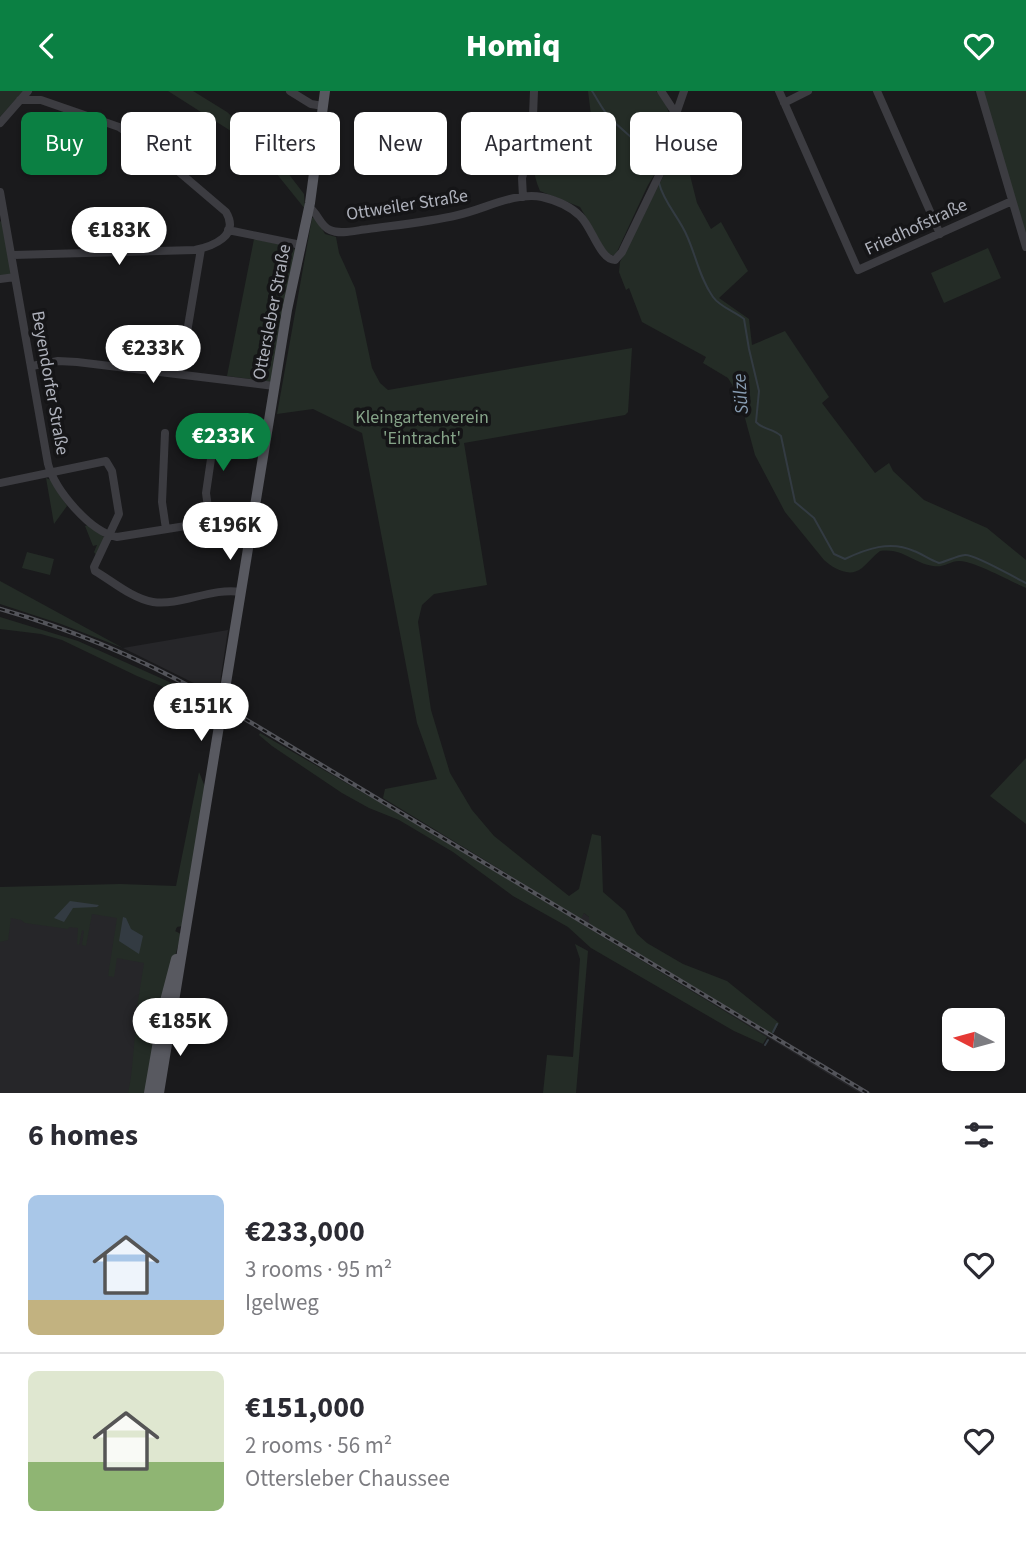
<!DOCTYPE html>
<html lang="en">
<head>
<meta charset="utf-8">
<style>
	:root { --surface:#fff; --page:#f2f2f3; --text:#2b2b33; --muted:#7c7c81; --line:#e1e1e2; --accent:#0b8043 }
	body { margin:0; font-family:"Source Sans 3",sans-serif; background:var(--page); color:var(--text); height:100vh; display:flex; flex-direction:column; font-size:26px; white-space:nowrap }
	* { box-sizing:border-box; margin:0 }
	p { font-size:23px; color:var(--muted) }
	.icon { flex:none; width:38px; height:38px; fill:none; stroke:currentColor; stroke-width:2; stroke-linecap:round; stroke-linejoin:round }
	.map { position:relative; height:1002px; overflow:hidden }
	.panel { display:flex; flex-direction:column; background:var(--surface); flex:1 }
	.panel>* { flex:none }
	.top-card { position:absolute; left:21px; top:21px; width:985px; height:63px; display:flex; gap:14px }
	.needle { width:46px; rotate:276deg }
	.buttons { position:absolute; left:942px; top:917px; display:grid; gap:14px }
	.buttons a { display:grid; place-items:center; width:63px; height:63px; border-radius:10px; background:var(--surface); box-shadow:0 2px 5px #0004; font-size:35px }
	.price { position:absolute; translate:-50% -60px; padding:0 16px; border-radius:24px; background:#fff; color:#222; font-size:23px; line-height:46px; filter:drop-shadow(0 2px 4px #0008) }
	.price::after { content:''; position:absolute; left:50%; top:42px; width:21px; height:16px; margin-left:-10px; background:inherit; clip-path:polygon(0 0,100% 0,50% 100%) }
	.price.current { background:var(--accent); color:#fff }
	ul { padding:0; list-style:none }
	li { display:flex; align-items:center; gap:21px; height:175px; padding:0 28px }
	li+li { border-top:2px solid var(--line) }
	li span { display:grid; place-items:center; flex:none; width:196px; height:140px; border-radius:10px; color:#555 }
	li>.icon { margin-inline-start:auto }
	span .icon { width:84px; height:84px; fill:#fffc; stroke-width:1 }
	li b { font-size:30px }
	h2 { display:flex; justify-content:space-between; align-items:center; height:84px; padding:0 28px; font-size:30px }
	.chip { padding:0 24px; border-radius:10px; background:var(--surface); box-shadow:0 2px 5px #0004; font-size:24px; line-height:63px }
	.chip.current { background:var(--accent); color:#fff }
	header { display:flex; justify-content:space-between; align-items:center; height:91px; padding:0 28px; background:var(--accent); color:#fff; font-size:32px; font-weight:800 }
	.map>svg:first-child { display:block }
</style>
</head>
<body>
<header><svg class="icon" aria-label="back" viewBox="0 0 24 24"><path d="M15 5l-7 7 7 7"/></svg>Homiq<svg class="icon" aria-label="heart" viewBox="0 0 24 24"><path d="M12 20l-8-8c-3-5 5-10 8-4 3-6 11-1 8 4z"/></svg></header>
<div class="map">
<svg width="1026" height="1002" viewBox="0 0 1026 1002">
	<rect width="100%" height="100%" fill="#1a1a1c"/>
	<path fill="#262629" d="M228,539L218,604L123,557Z
		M438,741L580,827L584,822L589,826L592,835L871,1002H860L838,989L436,744Z
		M188,797L159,895L142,1002H0V798Z"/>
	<path fill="#242c26" d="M0,0H23L0,26Z
		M168,0H193L227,21L278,69L304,103L305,118L272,77L234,42Z
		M588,0H656L664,9L671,27L664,68L648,94L615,165L609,163L604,157L580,116L540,100C529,74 532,57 559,46L563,38L591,24Z
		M983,0H1026V147Z
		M674,64L676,71L686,68L697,112L711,138L721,131L748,180L719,207L749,228L752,254L785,240L829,306L822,312L875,382L889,372L893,380L924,409L987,437L1026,469V497C1012,491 972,469 959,470C950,470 944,477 933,475C912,472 904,457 880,460C873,465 869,471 862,477C850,487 834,478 824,469L785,421L755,364L739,305L728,287L703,272L706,266L642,231L629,197L626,199L619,181L620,171Z
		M315,126L325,143L336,146L339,162L355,197L372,277L380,292L388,299L632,257L628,321L625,324L464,352L487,494L434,503L422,514L418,531L431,619L450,682L472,719L494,745L569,805L579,798L592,743L601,745L603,801L625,820L637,843L647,852L683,873L727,890L779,932L773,943L592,835L589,831V826L584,822L581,828L383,707L385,698L437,688L417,632L362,342L313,318L277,323L312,127Z
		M2,129L12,185L0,187V131Z
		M254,148L293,156L296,160L272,291L227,285Z
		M988,157L1001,187L944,212L931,182Z
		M46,387L51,389L67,415L54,433Z
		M88,434L105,447L96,464L94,461L97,454L93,455L85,435Z
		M27,461L54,468L50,484L22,477Z
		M0,490L123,557L61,533L0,513Z
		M0,526L78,550L205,607V613L137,585L62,549L41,543L0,538Z
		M260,642L436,744L767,946L763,953L734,940L591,857L568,836L513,805L453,761L399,729L369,717L342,702L272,655L259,644Z
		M1026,667V733L990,705Z
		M199,681L205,696L182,835L177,836L175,840L181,843L158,930L154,933L138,930L139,925L137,916L144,872L117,867L114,886L108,885L117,827L92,823L86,855L82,854L84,840L82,839L79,854L77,853L78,837L69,836L68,838L25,832L21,829L11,827L8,849L0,851V796L120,793L176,795Z
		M575,853L588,860L576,1002H543L547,964L573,966L580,868Z
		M136,936L151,938L156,943L146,1002H128C133,980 133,958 136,936Z"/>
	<path fill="#333b42" d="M70,810L99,814L97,816L73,817L64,831L54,827Z
		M123,826L126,827L131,838L143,845L139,863L119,850Z"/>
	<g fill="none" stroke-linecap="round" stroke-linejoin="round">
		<path stroke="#333b42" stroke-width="2" d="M592,0C598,9 603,20 611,28C628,45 650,58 657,83
			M659,92C664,112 679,126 687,145C696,165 700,188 713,206C720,216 734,220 744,228L749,258L759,300L756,331C763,339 773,337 781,345L795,411L814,427L834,463L845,468C866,458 890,449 914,460C922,463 930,469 939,472C948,470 956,465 965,464C975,463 1013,486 1026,492
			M773,941L777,933
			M765,954L768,949"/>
		<path stroke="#3c3c41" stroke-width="8" d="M290,0L311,13L323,15
			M779,0L858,179L1012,110
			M877,0L940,143
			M980,0L1026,156
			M784,12L808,0
			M676,23L684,0
			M0,32L28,0
			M0,101L48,373C55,399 90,441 117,446L242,426H253
			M523,106L522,87L532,50L534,0
			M309,116C318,122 320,135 330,139C341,144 357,139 368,138C398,134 429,131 458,124C485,118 514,101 542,106C555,109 570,115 580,125C592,136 600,169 615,169L622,161L667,68L676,23L661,0
			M228,139L301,154
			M13,164L195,159C213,155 240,145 226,121L158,63L119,36L41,9H20
			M0,188L15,186
			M32,275L58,270L77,271L274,295
			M180,283L201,158
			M165,342L162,411L166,438
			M0,392L106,370L112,380L119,423L94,476L95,480C112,490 133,508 153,511C181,515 212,496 241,501
			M210,431L206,402L216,334"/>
		<path stroke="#585960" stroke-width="10" d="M149,1002L165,910L176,868
			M159,1002L287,219L310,112L325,0"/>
		<defs>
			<path id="rail" d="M0,518C70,538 137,566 200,601L867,1002"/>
		</defs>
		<use href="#rail" stroke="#53545a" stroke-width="4.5"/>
		<use href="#rail" stroke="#151517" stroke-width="2" stroke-dasharray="5" stroke-linecap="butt"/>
	</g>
	<g text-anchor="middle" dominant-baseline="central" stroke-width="7" stroke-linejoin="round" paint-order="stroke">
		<g font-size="18" fill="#aeb1bb" stroke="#151517">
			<text transform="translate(407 114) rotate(-9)">Ottweiler Straße</text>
			<text transform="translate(916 136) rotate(-25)">Friedhofstraße</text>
			<text transform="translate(272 221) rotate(-79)">Ottersleber Straße</text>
			<text transform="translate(50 292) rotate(80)">Beyendorfer Straße</text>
		</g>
		<g font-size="18" fill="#86a489" stroke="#151517">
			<text x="422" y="326">Kleingartenverein<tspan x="422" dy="21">'Eintracht'</tspan></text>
		</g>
		<g font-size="19" font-style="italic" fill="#889db3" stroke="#151517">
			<text transform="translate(741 303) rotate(-94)">Sülze</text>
		</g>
	</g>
</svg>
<div class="buttons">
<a><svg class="needle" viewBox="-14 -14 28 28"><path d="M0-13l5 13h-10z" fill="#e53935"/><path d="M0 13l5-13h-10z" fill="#7c7c81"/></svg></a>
</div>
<b class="price" style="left:119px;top:176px">€183K</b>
<b class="price" style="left:153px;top:294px">€233K</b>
<b class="price current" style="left:223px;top:382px">€233K</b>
<b class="price" style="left:230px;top:471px">€196K</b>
<b class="price" style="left:201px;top:652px">€151K</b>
<b class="price" style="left:180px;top:967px">€185K</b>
<div class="top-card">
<a class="chip current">Buy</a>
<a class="chip">Rent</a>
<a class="chip">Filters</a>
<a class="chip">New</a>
<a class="chip">Apartment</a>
<a class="chip">House</a>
</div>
</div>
<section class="panel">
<h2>6 homes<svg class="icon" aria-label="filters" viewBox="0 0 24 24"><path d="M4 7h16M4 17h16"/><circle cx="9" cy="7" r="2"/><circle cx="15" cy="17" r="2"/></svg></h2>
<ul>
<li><span style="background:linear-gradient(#a9c7e8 75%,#c2b280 0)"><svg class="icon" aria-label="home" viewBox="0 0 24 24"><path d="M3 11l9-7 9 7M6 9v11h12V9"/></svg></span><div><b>€233,000</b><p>3 rooms · 95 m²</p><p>Igelweg</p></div><svg class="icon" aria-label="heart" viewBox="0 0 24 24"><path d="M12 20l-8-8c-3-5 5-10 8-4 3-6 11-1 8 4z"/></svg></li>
<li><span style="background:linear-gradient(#dfe7d0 65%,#8fb573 0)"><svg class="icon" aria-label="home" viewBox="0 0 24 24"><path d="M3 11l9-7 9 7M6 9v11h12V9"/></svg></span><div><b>€151,000</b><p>2 rooms · 56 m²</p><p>Ottersleber Chaussee</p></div><svg class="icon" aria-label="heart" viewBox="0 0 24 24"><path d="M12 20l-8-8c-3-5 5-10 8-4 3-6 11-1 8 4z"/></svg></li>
</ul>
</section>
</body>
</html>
